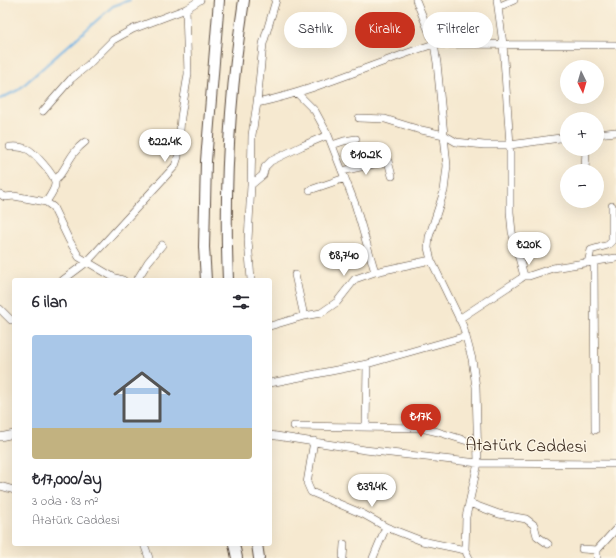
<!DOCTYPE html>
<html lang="tr">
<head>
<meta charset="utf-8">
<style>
	:root { --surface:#fff; --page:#f2f2f3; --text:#2b2b33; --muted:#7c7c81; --accent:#c8321e }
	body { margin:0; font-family:"Indie Flower",sans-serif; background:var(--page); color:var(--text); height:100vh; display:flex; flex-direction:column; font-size:15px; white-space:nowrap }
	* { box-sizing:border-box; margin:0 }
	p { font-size:13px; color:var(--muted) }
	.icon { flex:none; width:22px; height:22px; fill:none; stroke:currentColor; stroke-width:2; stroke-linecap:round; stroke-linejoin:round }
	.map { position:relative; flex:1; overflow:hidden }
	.details { position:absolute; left:12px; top:278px; width:260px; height:268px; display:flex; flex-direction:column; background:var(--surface); border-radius:4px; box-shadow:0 4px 16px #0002 }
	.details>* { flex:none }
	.top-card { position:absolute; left:284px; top:12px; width:272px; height:36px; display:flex; gap:8px }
	.needle { width:26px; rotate:175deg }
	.buttons { position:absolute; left:560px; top:60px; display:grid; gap:8px }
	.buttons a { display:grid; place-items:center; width:44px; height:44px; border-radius:50%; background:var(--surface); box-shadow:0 4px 16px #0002; font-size:20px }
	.price { position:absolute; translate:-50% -34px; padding:0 9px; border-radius:14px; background:#fff; color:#222; font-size:13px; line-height:26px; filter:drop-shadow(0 1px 2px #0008) }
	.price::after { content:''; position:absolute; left:50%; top:24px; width:12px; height:9px; margin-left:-6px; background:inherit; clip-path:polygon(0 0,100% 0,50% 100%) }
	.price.active { background:var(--accent); color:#fff }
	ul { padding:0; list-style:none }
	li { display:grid; align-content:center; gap:8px; height:212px; padding:0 20px }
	li span { display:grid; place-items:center; height:124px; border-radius:4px; color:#555 }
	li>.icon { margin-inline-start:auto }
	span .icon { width:72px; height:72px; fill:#fffc; stroke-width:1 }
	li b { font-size:17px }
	h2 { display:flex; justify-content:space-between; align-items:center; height:48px; padding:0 20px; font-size:17px }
	.tag { padding:0 14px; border-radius:18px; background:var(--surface); box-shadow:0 4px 16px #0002; font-size:14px; line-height:36px }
	.tag.active { background:var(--accent); color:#fff }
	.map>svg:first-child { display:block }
</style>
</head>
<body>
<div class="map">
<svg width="616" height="558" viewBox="0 0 616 558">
	<rect width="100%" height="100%" fill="#fcf5e5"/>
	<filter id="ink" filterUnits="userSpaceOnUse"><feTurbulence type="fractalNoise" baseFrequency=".025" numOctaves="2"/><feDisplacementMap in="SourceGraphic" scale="8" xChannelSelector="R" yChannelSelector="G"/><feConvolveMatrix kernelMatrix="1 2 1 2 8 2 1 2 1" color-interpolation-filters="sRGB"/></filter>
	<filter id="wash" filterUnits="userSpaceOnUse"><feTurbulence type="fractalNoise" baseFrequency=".012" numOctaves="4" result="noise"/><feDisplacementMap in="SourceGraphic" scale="16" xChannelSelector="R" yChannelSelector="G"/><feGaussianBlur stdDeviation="0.9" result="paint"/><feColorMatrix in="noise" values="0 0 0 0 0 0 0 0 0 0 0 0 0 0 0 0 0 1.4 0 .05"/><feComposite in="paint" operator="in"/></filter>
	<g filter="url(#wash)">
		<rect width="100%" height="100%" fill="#f6e9d0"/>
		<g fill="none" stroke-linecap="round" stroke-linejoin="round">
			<path stroke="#71b3e6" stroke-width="2" d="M0,99L18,90L113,6L130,0"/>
		</g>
	</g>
	<g filter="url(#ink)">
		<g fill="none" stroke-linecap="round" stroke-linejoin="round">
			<defs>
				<path id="minor" d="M416,0L434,44L437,63L447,166L444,191L429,237L428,248L431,260L463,326L472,359L476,387L478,463L466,517L465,550L469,558
					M497,0L503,44L510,145V212L512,232L524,276
					M498,7L514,0
					M297,93L315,111L328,135L355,204L375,272
					M257,103C318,90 374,63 434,44L616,45
					M43,111L71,79L88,65L113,40L133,29L186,9L200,0
					M359,118L385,119L417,129L444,135L456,142L484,145H510L567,137
					M597,134L616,132
					M332,145L344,141L356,139
					M10,147C17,146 23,147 29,150C35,154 54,174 55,182C56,188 50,196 46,202
					M342,171L388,161L392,176
					M585,171L586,149
					M55,181C68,167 69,154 85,142
					M251,185L252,135L257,103L263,44L276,0
					M310,190L345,178
					M0,194L5,197L14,196L46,202L53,207L69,240L79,257L113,277L123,280
					M594,262L595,430
					M588,263L591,250L608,245L612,241V206
					M295,275L304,316
					M63,280L87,262L175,166L178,157L181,117L188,74L186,9
					M137,280L148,262L162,245
					M251,280L248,240L251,185L263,175L265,167L271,161L302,146L328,135
					M0,309L11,320H14
					M459,319L520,279L524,276H529L553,268L616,258
					M270,326L304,316L321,313L337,302L355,279L375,272L431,260
					M270,383L367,364L466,336
					M294,426L421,428L438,432L477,444
					M366,427L367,364
					M270,435L365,450L478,463L616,464
					M0,437L14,434
					M314,441L307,483L311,492L363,514L386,527L422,541L465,550
					M0,486L14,490
					M469,503L499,514L526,519L534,525L537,536L548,544
					M144,544L149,558
					M582,549L597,550
					M343,558L344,544
					M373,558L386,527
					M597,558V550L616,529"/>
				<path id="highway" d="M206,280L204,247L206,161L219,0
					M228,280C224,187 230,92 244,0
					M234,544L237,558
					M257,544L259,558"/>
			</defs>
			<use href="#minor" stroke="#574739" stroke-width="8"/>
			<use href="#highway" stroke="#574739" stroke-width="12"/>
			<use href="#minor" stroke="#fff" stroke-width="7"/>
			<use href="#highway" stroke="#fff" stroke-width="10"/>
		</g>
	</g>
	<g text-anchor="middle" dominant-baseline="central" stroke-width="3" stroke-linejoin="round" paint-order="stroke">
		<g font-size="18" fill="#3b2a1e" stroke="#fcf5e5">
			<text transform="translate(526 447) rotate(1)">Atatürk Caddesi</text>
		</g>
	</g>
</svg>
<div class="buttons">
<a><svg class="needle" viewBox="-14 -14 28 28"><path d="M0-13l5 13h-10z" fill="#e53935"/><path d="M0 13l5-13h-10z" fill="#7c7c81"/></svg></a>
<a>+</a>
<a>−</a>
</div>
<b class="price" style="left:165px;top:163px">₺22.4K</b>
<b class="price" style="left:366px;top:176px">₺10.2K</b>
<b class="price" style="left:529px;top:266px">₺20K</b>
<b class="price" style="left:344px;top:277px">₺8,740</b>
<b class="price active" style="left:421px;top:438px">₺17K</b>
<b class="price" style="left:372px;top:508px">₺39.4K</b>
<div class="top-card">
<a class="tag">Satılık</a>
<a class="tag active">Kiralık</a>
<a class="tag">Filtreler</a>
</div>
<section class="details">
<h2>6 ilan<svg class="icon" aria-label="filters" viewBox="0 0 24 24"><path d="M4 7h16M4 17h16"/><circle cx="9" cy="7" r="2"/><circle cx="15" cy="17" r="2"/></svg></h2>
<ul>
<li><span style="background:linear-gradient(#a9c7e8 75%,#c2b280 0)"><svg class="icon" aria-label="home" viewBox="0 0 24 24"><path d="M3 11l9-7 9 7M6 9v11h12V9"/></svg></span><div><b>₺17,000/ay</b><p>3 oda · 83 m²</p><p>Atatürk Caddesi</p></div></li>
</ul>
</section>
</div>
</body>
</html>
